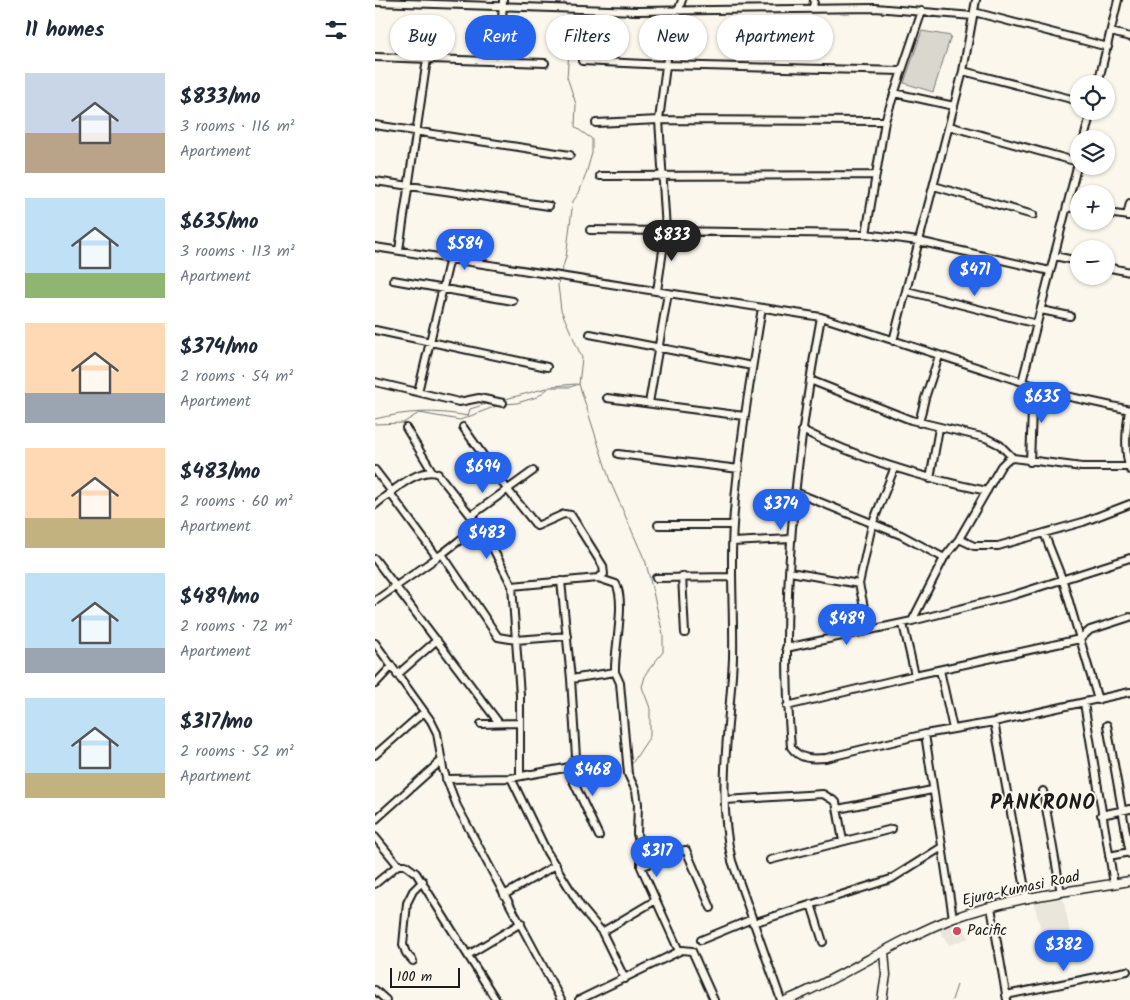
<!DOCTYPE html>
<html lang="en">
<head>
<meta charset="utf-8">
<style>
	:root { --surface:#fff; --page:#f6f6f7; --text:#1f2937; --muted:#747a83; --accent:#2563eb }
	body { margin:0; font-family:Kalam,sans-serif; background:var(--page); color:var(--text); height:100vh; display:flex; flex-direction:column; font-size:19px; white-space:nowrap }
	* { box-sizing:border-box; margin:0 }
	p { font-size:16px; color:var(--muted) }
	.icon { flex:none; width:28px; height:28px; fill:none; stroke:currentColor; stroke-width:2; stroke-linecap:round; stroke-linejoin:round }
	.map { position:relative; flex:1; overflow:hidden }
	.drawer { display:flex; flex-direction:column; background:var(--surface); width:375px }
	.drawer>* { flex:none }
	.guide { position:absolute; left:15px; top:15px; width:475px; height:45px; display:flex; gap:10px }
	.fabs { position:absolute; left:695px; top:75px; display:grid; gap:10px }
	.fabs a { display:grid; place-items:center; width:45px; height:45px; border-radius:50%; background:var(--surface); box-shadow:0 1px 4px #0004; font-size:25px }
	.scale { position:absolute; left:15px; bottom:12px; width:70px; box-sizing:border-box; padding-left:5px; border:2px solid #1c1c1c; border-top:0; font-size:14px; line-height:18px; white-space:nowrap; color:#1c1c1c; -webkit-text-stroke:4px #fbf7ec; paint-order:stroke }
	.price { position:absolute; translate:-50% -42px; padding:0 11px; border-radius:18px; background:var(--accent); color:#fff; font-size:16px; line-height:32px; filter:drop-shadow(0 1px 2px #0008) }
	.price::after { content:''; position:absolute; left:50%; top:30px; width:15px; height:11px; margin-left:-8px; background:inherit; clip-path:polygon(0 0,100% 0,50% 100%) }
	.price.on { background:#222; color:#fff }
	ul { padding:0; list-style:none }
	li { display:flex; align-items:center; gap:15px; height:125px; padding:0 25px }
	li span { display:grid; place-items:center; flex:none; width:140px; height:100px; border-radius:0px; color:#555 }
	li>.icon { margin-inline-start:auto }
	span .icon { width:60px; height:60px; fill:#fffc; stroke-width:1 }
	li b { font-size:21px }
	h2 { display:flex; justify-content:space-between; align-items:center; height:60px; padding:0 25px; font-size:21px }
	.pill { padding:0 18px; border-radius:22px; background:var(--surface); box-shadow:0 1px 4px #0004; font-size:18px; line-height:45px }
	.pill.on { background:var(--accent); color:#fff }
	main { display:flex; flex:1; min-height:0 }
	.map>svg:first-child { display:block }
</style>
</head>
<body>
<main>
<section class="drawer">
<h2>11 homes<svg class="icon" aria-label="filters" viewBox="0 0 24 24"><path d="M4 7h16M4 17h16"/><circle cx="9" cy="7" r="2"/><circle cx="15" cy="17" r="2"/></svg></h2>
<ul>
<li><span style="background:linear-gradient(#c9d6e8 60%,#b9a48a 0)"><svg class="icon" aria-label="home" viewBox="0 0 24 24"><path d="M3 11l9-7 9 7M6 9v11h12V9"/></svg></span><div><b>$833/mo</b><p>3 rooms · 116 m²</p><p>Apartment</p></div></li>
<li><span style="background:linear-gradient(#bfe0f5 75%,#8fb573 0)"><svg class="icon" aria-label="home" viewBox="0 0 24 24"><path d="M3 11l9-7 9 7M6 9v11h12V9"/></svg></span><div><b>$635/mo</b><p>3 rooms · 113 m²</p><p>Apartment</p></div></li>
<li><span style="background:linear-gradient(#ffd9b3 70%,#9aa5b1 0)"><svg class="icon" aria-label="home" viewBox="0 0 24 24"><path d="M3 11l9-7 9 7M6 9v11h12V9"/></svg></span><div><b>$374/mo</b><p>2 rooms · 54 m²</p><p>Apartment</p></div></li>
<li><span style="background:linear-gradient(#ffd9b3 70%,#c2b280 0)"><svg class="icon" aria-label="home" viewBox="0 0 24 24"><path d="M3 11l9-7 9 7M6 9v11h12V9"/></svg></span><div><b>$483/mo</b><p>2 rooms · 60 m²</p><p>Apartment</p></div></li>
<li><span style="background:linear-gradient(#bfe0f5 75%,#9aa5b1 0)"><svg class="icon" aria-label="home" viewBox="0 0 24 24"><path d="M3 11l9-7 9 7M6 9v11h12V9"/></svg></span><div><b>$489/mo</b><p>2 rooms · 72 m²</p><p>Apartment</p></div></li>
<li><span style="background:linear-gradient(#bfe0f5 75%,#c2b280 0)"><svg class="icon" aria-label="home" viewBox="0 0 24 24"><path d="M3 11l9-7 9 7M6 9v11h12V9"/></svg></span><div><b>$317/mo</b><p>2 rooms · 52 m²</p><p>Apartment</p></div></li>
</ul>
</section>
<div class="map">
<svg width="755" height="1000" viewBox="0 0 755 1000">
	<rect width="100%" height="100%" fill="#fbf7ec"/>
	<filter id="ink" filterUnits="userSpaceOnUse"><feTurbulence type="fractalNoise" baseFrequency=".02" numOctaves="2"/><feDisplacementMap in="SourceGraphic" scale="10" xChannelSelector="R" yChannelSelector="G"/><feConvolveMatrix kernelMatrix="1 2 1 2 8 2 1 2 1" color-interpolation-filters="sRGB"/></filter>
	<g filter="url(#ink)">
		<path fill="#eae6dc" d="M688,898L696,937L669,943L659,903Z
			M586,920L594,938L574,945L563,928Z"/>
		<path fill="#dad7ce" stroke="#7b7a75" d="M547,31L576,36L558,92L529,83Z"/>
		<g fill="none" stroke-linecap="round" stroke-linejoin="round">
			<path stroke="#74726e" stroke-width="1" d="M188,0L191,6
				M186,273L191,257L198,201L204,193L211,174L217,153V139L200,127L201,104L192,77L195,39L201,31L199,18L195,11
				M184,280L183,285L186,310L207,358L204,384L235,481L271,563L288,634V652L271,673L267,687L275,708V736L256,765
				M178,386L201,384
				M127,400L172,388
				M130,404L142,403L162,397L175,387H195L204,384
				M0,419C32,411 60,410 93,416L95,409L114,403
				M0,424L28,423L44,413L85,420L124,405
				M577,1000L582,985"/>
			<defs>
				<path id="minor" d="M0,2L262,11L500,8L598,16
					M438,8L439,0
					M599,12L733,47
					M736,32L755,37
					M0,57L170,63
					M207,61L291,65L526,71
					M125,62L128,0
					M588,71L704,101
					M723,84L743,0
					M519,93L579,106
					M221,123L284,120L510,121
					M0,125L195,155
					M574,126L703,162
					M709,139L716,111
					M225,176L501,175
					M0,181L174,206
					M559,186L658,215
					M692,207L704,209
					M731,213L755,216
					M752,216L755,203
					M215,230L491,234L543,241L675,271
					M491,234L510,121L547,11
					M0,247L446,317L691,396L755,410
					M24,250L52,59
					M679,256L704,261
					M731,267L755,272
					M18,280L138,301
					M282,291L291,230L284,120L295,35L307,0
					M532,291L662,324
					M387,308C375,380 363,452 358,525C355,569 359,614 358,658C355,725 341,794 357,861L406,1000
					M666,310L695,316
					M446,317C420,458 404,604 416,747C425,760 437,759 451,758L550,734L619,722L755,692
					M0,330L172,367
					M215,334L377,366
					M518,341L588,71L601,0
					M435,380L536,420L611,438L625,445L638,458
					M0,382L84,402L104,398L128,403
					M647,382L704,159
					M43,392L75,258
					M232,398L369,416
					M274,403L293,293
					M754,410C751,431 749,450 755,470
					M544,423L550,398L564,356
					M88,427L132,489L162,526L189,514L196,515L228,566L229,574L223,578
					M31,428L57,471
					M427,430C487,460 547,478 612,491
					M243,454L364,469
					M655,462L658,385
					M0,470L17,492
					M555,479L564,428
					M420,492L526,535L569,558
					M15,493L62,557
					M0,505C15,493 45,465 63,474L111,535L137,586L145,695V776
					M97,515L158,471
					M283,525H358
					M669,533L688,581L723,700
					M584,539L599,546H623L708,522L755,504
					M358,542L416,539
					M67,554L123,637L141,640L193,636
					M0,559L124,723
					M415,572L484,584
					M307,576L310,633
					M281,578L357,577
					M137,586L223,578L241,584C251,602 239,650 240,672L196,679
					M0,601L67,554L104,525
					M537,621L639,595L755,558
					M528,624L540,675
					M494,630L484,584L497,525L519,469
					M0,643L56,721L62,733L68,769L82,806L186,1000
					M411,648L537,621L569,558L584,539L626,466L632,460L638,458L707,467H754
					M565,670L578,729
					M240,672L245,683L253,774L261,791L263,804L262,834L266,849V867L304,951
					M22,675L62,640
					M0,684L16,667
					M709,703L739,884
					M412,706L540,675L705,639L715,630L755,617
					M619,722L652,899
					M106,724L145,723
					M732,725L755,854
					M550,734L578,918
					M0,755L49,712
					M192,768L224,836
					M136,778L172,852L206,907L227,932L250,979
					M71,779L136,778L195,767L201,757L196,679L186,581
					M668,791L686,893
					M350,800L448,794L461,802L468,841
					M463,809L557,790
					M726,815L755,809
					M0,820L66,761
					M0,837L23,865
					M734,856L755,852
					M395,860L517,829
					M266,867L304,851L311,850L336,908
					M0,884L23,865H30L41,873L121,1000
					M129,895L181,865
					M436,904L448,942
					M616,907L632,1000
					M378,923L516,879L567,847
					M227,932L281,900
					M326,940L377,919
					M93,955L146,923
					M38,961L31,953L28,945L32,903L38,891L48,881
					M0,990L11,1000
					M631,995L752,971
					M204,1000L307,950L317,951L339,1000"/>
				<path id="major" d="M412,1000C469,977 519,941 576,919C633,898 696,891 755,881
					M507,1000L511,975L509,952"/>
			</defs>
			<use href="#minor" stroke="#1c1c1c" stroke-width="10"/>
			<use href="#major" stroke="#1c1c1c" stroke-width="11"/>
			<use href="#minor" stroke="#fbf7ec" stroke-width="6"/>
			<use href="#major" stroke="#fbf7ec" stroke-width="8"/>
		</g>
	</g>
	<circle fill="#d1495b" stroke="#fbf7ec" stroke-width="2" cx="582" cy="931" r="5"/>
	<g text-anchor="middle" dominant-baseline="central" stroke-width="4" stroke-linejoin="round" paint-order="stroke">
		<g font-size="15" fill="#1c1c1c" stroke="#fbf7ec">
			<text transform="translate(646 889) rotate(-12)">Ejura-Kumasi Road</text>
		</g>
		<g font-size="15" fill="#1c1c1c" stroke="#fbf7ec" text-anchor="start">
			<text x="592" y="931">Pacific</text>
		</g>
		<g font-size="20" font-weight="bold" letter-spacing="1" fill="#1c1c1c" stroke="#fbf7ec">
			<text x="668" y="804">PANKRONO</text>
		</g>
	</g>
</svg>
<div class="fabs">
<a><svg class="icon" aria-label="locate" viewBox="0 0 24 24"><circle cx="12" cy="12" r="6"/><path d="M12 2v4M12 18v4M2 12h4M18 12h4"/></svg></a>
<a><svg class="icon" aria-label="layers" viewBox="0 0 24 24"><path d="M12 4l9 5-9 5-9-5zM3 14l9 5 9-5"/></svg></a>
<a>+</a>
<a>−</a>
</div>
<div class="scale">100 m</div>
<b class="price on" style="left:297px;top:262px">$833</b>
<b class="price" style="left:90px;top:271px">$584</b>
<b class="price" style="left:600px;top:297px">$471</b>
<b class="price" style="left:667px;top:424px">$635</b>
<b class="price" style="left:108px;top:494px">$694</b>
<b class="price" style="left:406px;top:531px">$374</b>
<b class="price" style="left:112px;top:560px">$483</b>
<b class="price" style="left:472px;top:646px">$489</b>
<b class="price" style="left:218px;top:797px">$468</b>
<b class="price" style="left:282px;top:878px">$317</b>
<b class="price" style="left:689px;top:972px">$382</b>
<div class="guide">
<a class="pill">Buy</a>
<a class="pill on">Rent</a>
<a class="pill">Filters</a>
<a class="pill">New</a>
<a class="pill">Apartment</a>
</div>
</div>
</main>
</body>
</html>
